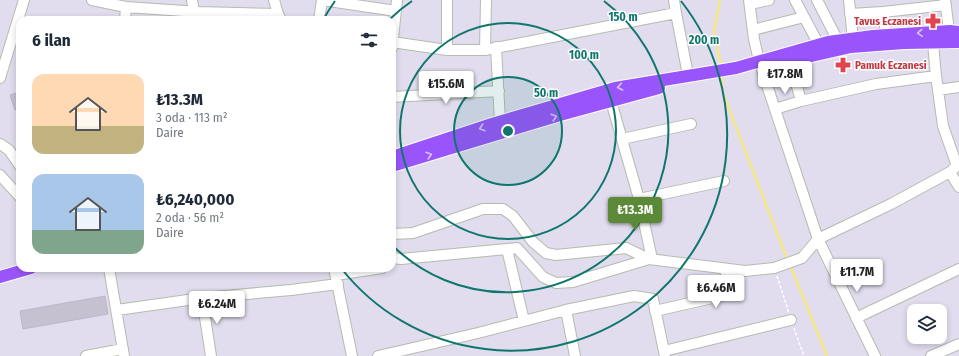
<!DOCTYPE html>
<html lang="tr">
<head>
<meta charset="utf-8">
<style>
	:root { --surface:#fff; --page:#f6f6f7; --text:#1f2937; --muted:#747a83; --accent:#5b8938 }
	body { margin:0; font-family:"Fira Sans Condensed",sans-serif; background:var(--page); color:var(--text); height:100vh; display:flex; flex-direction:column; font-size:15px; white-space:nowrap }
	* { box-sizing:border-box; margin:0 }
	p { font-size:13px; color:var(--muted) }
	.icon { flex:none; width:22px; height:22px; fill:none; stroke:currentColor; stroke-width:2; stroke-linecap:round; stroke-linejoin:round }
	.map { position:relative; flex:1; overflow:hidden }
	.side { position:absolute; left:16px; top:16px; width:380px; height:256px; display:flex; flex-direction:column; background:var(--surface); border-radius:12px; box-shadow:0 2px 6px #0003 }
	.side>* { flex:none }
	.controls { position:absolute; left:907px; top:304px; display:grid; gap:8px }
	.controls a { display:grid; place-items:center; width:40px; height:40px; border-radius:8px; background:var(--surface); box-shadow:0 2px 6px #0003; font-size:20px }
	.price { position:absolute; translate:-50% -34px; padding:0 9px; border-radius:4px; background:#fff; color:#222; font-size:13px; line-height:26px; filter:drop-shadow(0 1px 2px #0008) }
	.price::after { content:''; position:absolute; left:50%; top:24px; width:12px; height:9px; margin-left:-6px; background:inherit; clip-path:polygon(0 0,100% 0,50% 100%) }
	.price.selected { background:var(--accent); color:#fff }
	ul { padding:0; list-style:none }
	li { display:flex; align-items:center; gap:12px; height:100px; padding:0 16px }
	li span { display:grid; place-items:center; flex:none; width:112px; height:80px; border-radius:12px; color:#555 }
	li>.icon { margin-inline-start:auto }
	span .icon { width:48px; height:48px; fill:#fffc; stroke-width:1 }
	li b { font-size:17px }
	h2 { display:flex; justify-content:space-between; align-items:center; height:48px; padding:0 16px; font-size:17px }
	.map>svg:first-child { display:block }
</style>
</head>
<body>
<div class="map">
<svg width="959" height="356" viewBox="0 0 959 356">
	<rect width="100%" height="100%" fill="#e1ddee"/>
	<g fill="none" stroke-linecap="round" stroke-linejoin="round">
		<path stroke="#f8eb68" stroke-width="2" d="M720,0L714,31L721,65
			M721,74L723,93L787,259
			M790,265L827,356"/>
	</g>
	<path fill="#c5c1d0" stroke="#bcb6ca" d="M20,92V108L15,110L10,95Z
		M105,296L108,314L23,329L20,311Z"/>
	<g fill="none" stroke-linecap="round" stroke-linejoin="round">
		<defs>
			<path id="minor" d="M92,0L126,7L199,12L278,14L281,20
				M192,0L194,12
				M274,0L278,14
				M322,0L396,11
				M447,0V50
				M749,0L754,39L759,61L818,239L875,356
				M795,0L819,45
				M817,0L838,41
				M849,0L853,39
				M945,0L950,38
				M750,4L769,0
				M883,12L886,35
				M676,13L688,75
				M850,14L883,12L946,5
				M125,20L126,7
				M319,20L322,0
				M753,30L804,17
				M392,42L447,50H485L676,13L674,0
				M933,43L936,76L938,90L943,126L957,166
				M496,47L500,122
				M392,48L397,0
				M485,50L486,0
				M790,61L801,101
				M0,78L24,0
				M938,90L959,87
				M392,97L499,91
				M611,101L639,199L652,259
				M775,109L801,101L876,84L936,76
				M622,139L691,124
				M0,144L9,150L20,166
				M950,172L959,187
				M0,175L20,197
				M639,199L724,181
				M392,234L413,233L483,209H503L513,216L533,242L546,253L556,255L626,248L649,259L745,271L774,268L802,258L818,239L891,204L950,172L959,164
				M507,249L517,248L543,277L556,283L573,282L649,259
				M392,258L401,259L507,249L524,321
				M109,268L124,356
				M334,268L352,356
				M336,275L382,268
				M202,298L211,356
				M117,310L202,298L291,290L338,284
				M566,310L575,356
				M655,311L730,294L725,269
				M856,318L959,269
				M664,351L791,320
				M86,356L123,349
				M378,356L478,333L566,310L634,296L653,299L665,356
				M931,356L959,344"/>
			<path id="major" d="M785,62L851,47L904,43L959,42
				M392,157L492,124L615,88L736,68L828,42L873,36L950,31L959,32
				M392,166L560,115L659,88
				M0,277L31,268"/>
		</defs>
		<use href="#minor" stroke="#b5bcad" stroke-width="12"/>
		<use href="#major" stroke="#fff" stroke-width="14"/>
		<path stroke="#fff" stroke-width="1.5" stroke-dasharray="3 2" stroke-linecap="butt" d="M777,276L789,313
			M794,328L804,356"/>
		<use href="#minor" stroke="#fff" stroke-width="10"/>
		<use href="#major" stroke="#9955fb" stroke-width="12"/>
	</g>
	<defs><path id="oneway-chevron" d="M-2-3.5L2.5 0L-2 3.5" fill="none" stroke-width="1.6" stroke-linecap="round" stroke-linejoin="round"/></defs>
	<g stroke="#dbc4fe">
		<use href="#oneway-chevron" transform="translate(920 33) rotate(176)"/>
		<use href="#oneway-chevron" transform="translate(620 87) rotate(169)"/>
		<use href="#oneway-chevron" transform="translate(554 117) rotate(-17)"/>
		<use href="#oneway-chevron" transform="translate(482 128) rotate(162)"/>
		<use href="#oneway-chevron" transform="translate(429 155) rotate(-17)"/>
	</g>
	<circle cx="508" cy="131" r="54" fill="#0f766e" fill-opacity=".12"/>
	<g fill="none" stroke="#0f766e" stroke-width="2">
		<circle cx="508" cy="131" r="54"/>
		<circle cx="508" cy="131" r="108"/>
		<path d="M390 19A162 162 0 0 1 412 1M604 1A162 162 0 1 1 392 245"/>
		<path d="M323 20A216 216 0 0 1 335 1M681 1A216 216 0 0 1 341 268"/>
	</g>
	<defs>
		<symbol id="pharmacy-bare" viewBox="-9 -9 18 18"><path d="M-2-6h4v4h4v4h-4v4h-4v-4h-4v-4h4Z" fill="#e0444e" stroke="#fff" stroke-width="2.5" paint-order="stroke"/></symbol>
	</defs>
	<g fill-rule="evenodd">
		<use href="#pharmacy-bare" x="922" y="10" width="22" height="22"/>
		<use href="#pharmacy-bare" x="832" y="54" width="22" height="22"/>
	</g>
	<g text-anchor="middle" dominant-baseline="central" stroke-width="3" stroke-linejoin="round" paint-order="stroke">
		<g font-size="11" font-weight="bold" fill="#be3a42" stroke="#fff" text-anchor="end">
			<text x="921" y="21">Tavus Eczanesi</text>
			<text x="855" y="65" text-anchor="start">Pamuk Eczanesi</text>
		</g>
	</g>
	<circle cx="508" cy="131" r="6" fill="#0f766e" stroke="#fff" stroke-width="2"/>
	<g font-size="12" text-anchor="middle" font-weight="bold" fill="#0f766e" stroke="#fff" stroke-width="3" stroke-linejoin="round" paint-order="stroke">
		<text x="623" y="21">150 m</text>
		<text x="704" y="44">200 m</text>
		<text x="584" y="59">100 m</text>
		<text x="546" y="97">50 m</text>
	</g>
</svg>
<div class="controls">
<a><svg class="icon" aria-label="layers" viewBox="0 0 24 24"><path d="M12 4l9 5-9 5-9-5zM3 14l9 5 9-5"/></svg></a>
</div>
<b class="price" style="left:785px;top:95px">₺17.8M</b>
<b class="price" style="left:446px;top:105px">₺15.6M</b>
<b class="price selected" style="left:635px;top:231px">₺13.3M</b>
<b class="price" style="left:857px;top:293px">₺11.7M</b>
<b class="price" style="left:716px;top:309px">₺6.46M</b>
<b class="price" style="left:217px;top:325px">₺6.24M</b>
<section class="side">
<h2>6 ilan<svg class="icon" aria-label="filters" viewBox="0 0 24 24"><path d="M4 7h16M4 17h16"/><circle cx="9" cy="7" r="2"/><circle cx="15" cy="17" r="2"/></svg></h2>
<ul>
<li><span style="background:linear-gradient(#ffd9b3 65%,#c2b280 0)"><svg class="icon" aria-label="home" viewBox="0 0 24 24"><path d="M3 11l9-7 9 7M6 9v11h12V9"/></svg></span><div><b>₺13.3M</b><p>3 oda · 113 m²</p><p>Daire</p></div></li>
<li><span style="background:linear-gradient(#a9c7e8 70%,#7fa58c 0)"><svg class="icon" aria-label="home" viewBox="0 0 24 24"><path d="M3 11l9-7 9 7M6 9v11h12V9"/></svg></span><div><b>₺6,240,000</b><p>2 oda · 56 m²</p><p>Daire</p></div></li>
</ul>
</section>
</div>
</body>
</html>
